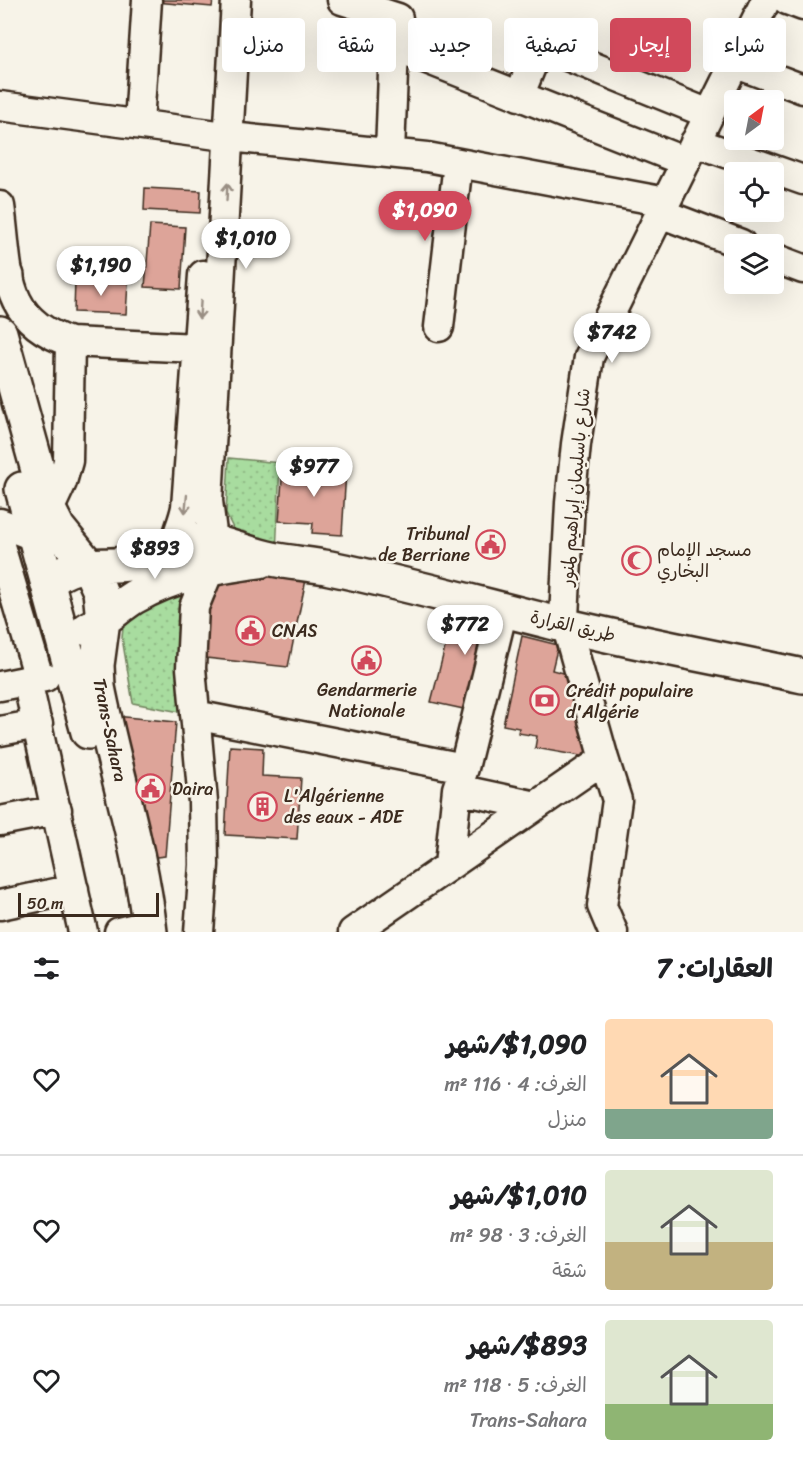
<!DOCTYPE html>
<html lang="ar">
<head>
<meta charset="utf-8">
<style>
	:root { --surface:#fff; --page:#f2f2f2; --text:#202124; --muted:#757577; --line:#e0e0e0; --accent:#d1495b }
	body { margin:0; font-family:Sriracha,"Playpen Sans Arabic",sans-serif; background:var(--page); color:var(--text); direction:rtl; height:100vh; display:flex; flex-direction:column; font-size:22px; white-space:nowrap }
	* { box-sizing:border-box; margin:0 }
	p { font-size:20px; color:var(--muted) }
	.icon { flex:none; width:33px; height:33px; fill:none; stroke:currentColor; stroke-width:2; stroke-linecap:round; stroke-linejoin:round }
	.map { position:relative; height:932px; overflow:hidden; direction:ltr }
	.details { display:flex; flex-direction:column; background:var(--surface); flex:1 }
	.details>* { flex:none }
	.top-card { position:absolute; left:18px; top:18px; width:768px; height:54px; direction:rtl; display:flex; gap:12px }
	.needle { width:39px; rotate:32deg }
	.controls { position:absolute; left:724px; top:90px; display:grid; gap:12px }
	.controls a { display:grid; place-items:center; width:60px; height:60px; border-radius:6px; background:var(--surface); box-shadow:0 6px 24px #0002; font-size:30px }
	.scale { position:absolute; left:18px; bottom:15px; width:141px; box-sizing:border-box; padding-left:6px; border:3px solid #3b2a1e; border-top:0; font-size:16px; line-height:21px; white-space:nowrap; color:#3b2a1e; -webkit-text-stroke:4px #f7f3e8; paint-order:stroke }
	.price { position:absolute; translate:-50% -51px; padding:0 14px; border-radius:21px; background:#fff; color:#222; font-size:20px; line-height:39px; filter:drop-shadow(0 2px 3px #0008) }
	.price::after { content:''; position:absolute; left:50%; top:36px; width:18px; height:14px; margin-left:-9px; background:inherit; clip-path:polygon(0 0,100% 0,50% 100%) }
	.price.selected { background:var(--accent); color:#fff }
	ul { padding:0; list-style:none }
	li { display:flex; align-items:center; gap:18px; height:150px; padding:0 30px }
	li+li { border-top:2px solid var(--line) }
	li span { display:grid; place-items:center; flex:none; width:168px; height:120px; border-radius:6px; color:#555 }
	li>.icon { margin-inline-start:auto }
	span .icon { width:72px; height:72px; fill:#fffc; stroke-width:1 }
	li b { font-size:26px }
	h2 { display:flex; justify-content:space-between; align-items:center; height:72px; padding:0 30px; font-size:26px }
	.tag { padding:0 21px; border-radius:6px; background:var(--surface); box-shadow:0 6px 24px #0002; font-size:21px; line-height:54px }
	.tag.selected { background:var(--accent); color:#fff }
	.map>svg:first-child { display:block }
</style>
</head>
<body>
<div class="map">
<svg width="803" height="932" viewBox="0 0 803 932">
	<defs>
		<pattern id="green-dots" width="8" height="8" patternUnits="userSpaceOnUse" patternTransform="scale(1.5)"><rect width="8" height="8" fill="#a8dc9f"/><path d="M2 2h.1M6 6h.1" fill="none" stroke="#92bd88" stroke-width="1.8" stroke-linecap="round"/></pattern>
	</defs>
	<rect width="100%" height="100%" fill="#f7f3e8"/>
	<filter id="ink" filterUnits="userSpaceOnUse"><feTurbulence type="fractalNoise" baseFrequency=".0167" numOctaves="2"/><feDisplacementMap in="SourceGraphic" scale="12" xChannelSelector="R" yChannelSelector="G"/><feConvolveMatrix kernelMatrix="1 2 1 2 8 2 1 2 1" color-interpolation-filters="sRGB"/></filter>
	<g filter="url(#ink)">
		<path fill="url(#green-dots)" stroke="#72835e" stroke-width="1.5" d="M229,458L280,463L276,555L236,534L226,514Z
			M197,585L196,715L133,703L122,638L124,618Z"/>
		<path fill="#dda499" stroke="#3b2a1e" stroke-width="1.5" d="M157,0H213L212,7L156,2Z
			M145,188L201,191L200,213L144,210Z
			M150,225L185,227L181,289L145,287Z
			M75,280L128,283L126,314L74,312Z
			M283,466L346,471L342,535L312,533L313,523L279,521Z
			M309,565L288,667L206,658L207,604L213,590L233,566Z
			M457,601L499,612L473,711L431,702Z
			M522,636L558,645L552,670L579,677L592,758L535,748L537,736L518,733L519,728L503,725Z
			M115,716L176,722L165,856L148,858Z
			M230,746L263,748L262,776L301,778L297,839L225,835Z"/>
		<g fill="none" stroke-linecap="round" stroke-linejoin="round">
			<defs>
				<path id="minor" d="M342,0L398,18L394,46L390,153
					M787,0L803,6
					M394,46L686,162
					M734,63L803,89
					M519,96L540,45L709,114
					M0,106L240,138L427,157L666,202
					M139,123L147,0
					M695,142L803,180
					M0,206C9,269 0,319 70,342L197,348
					M660,213L741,244
					M774,258L803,269
					M439,327L458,163
					M49,510L62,482L68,461L70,342
					M0,523L36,537
					M0,546L39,678
					M173,562C171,545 183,525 186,507L203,275
					M27,680L83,932
					M0,686L45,677
					M195,715L464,768L503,610
					M0,731L38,724
					M604,759L564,617L570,503L576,444L589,357L766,0
					M457,789L536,806
					M0,821L57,810
					M449,865L457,789L464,768
					M0,905L74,889
					M119,932L136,928
					M199,932L204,865L203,802L191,668L194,607L215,556L208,501L236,0
					M353,932L604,759L617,800L602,906L613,932"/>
				<path id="major" d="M0,279L7,276
					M0,333L49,510L58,528L88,565L100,591L103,620L97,665L98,687C114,769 141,848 150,932
					M22,489L88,732
					M49,583C77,554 108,572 143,561C162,555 180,538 202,540C225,543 248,554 272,559C291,563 311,564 330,568C408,584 486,606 563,625C643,644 723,659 803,676
					M88,629C104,621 118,607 134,597C175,574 214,567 260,561"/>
			</defs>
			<use href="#minor" stroke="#3b2a1e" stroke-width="33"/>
			<use href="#major" stroke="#3b2a1e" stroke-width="38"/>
			<use href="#minor" stroke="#f7f3e8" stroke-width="28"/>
			<use href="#major" stroke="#f7f3e8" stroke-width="33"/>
		</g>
		<defs><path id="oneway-shaft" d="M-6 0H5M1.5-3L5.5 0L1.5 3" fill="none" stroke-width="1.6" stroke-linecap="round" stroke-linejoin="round" transform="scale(1.5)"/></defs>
		<g stroke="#998e83">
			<use href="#oneway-shaft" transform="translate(227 192) rotate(-87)"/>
			<use href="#oneway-shaft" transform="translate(200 310) rotate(94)"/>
			<use href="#oneway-shaft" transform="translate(186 504) rotate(96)"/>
		</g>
	</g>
	<defs>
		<symbol id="civic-ring" viewBox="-11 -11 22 22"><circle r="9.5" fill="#f7f3e8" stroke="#d1495b" stroke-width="1.5"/><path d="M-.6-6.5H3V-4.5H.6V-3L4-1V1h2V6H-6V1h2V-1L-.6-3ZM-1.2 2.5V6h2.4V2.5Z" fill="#d1495b"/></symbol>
		<symbol id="mosque-ring" viewBox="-11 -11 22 22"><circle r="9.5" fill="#f7f3e8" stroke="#d1495b" stroke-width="1.5"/><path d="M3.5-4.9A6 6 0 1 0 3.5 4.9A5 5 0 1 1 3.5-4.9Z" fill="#d1495b"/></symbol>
		<symbol id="bank-ring" viewBox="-11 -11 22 22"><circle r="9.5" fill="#f7f3e8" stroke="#d1495b" stroke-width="1.5"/><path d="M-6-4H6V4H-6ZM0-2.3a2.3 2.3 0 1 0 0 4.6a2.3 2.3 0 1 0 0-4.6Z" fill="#d1495b"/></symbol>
		<symbol id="building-ring" viewBox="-11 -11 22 22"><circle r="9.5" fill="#f7f3e8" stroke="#d1495b" stroke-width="1.5"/><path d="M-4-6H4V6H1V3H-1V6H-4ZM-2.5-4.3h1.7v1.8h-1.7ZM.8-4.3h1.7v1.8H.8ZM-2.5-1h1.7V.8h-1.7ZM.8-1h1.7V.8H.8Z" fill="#d1495b"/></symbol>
	</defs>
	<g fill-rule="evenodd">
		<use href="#civic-ring" x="474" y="528" width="33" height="33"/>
		<use href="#mosque-ring" x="620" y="544" width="33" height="33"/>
		<use href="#civic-ring" x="234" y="614" width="33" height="33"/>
		<use href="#civic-ring" x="350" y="644" width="33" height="33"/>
		<use href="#bank-ring" x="528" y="684" width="33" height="33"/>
		<use href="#civic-ring" x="134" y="772" width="33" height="33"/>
		<use href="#building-ring" x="246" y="790" width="33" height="33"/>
	</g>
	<g text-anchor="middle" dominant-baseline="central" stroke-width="5" stroke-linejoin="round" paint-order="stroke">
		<g font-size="18" fill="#3b2a1e" stroke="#f7f3e8">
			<text transform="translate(575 487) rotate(-85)">شارع باسليمان إبراهيم لمنور</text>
			<text transform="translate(573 626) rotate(13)">طريق القرارة</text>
			<text transform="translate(110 730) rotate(78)">Trans-Sahara</text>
		</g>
		<g font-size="18" fill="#3b2a1e" stroke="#f7f3e8" text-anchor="start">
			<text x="470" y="534" text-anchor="end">Tribunal<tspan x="470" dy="21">de Berriane</tspan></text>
			<text x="657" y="550">مسجد الإمام<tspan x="657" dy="21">البخاري</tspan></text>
			<text x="272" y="631">CNAS</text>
			<text x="367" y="690" text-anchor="middle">Gendarmerie<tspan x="367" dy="21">Nationale</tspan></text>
			<text x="566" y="691">Crédit populaire<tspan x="566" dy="21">d'Algérie</tspan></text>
			<text x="172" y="789">Daira</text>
			<text x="284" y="796">L'Algérienne<tspan x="284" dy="21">des eaux - ADE</tspan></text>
		</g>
	</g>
</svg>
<div class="controls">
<a><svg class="needle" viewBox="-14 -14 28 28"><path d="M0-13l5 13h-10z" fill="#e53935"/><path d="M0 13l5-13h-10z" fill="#757577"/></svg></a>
<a><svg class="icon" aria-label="locate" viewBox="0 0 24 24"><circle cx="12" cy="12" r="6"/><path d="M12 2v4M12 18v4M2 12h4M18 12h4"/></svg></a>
<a><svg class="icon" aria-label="layers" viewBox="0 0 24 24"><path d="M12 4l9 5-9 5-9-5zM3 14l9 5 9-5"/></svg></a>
</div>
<div class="scale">50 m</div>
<b class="price selected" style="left:425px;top:242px">$1,090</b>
<b class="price" style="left:246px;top:270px">$1,010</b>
<b class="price" style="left:101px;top:297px">$1,190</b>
<b class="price" style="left:612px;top:364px">$742</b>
<b class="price" style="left:314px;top:498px">$977</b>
<b class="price" style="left:155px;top:580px">$893</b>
<b class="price" style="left:465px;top:656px">$772</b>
<div class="top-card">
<a class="tag">شراء</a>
<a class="tag selected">إيجار</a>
<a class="tag">تصفية</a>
<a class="tag">جديد</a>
<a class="tag">شقة</a>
<a class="tag">منزل</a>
</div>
</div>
<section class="details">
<h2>العقارات: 7<svg class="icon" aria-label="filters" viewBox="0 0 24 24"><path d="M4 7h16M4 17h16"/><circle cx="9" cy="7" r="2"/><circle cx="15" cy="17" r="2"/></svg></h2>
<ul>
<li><span style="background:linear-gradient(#ffd9b3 75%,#7fa58c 0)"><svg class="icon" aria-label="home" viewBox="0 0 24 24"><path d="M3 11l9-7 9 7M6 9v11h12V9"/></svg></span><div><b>$1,090/شهر</b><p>الغرف: 4 · 116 m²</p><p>منزل</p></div><svg class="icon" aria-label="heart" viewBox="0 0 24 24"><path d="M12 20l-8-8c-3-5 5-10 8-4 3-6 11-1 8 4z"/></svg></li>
<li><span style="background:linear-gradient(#dfe7d0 60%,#c2b280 0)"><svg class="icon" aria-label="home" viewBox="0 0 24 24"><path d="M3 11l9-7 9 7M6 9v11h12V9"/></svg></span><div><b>$1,010/شهر</b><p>الغرف: 3 · 98 m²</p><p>شقة</p></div><svg class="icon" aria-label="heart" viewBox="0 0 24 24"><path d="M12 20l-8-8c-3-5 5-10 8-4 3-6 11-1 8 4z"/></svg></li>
<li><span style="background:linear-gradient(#dfe7d0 70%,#8fb573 0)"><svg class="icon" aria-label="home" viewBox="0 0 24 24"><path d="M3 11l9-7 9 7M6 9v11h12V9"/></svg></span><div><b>$893/شهر</b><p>الغرف: 5 · 118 m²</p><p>Trans-Sahara</p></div><svg class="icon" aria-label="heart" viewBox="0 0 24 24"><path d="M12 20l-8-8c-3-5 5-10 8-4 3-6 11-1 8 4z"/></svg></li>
</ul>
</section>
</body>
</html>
